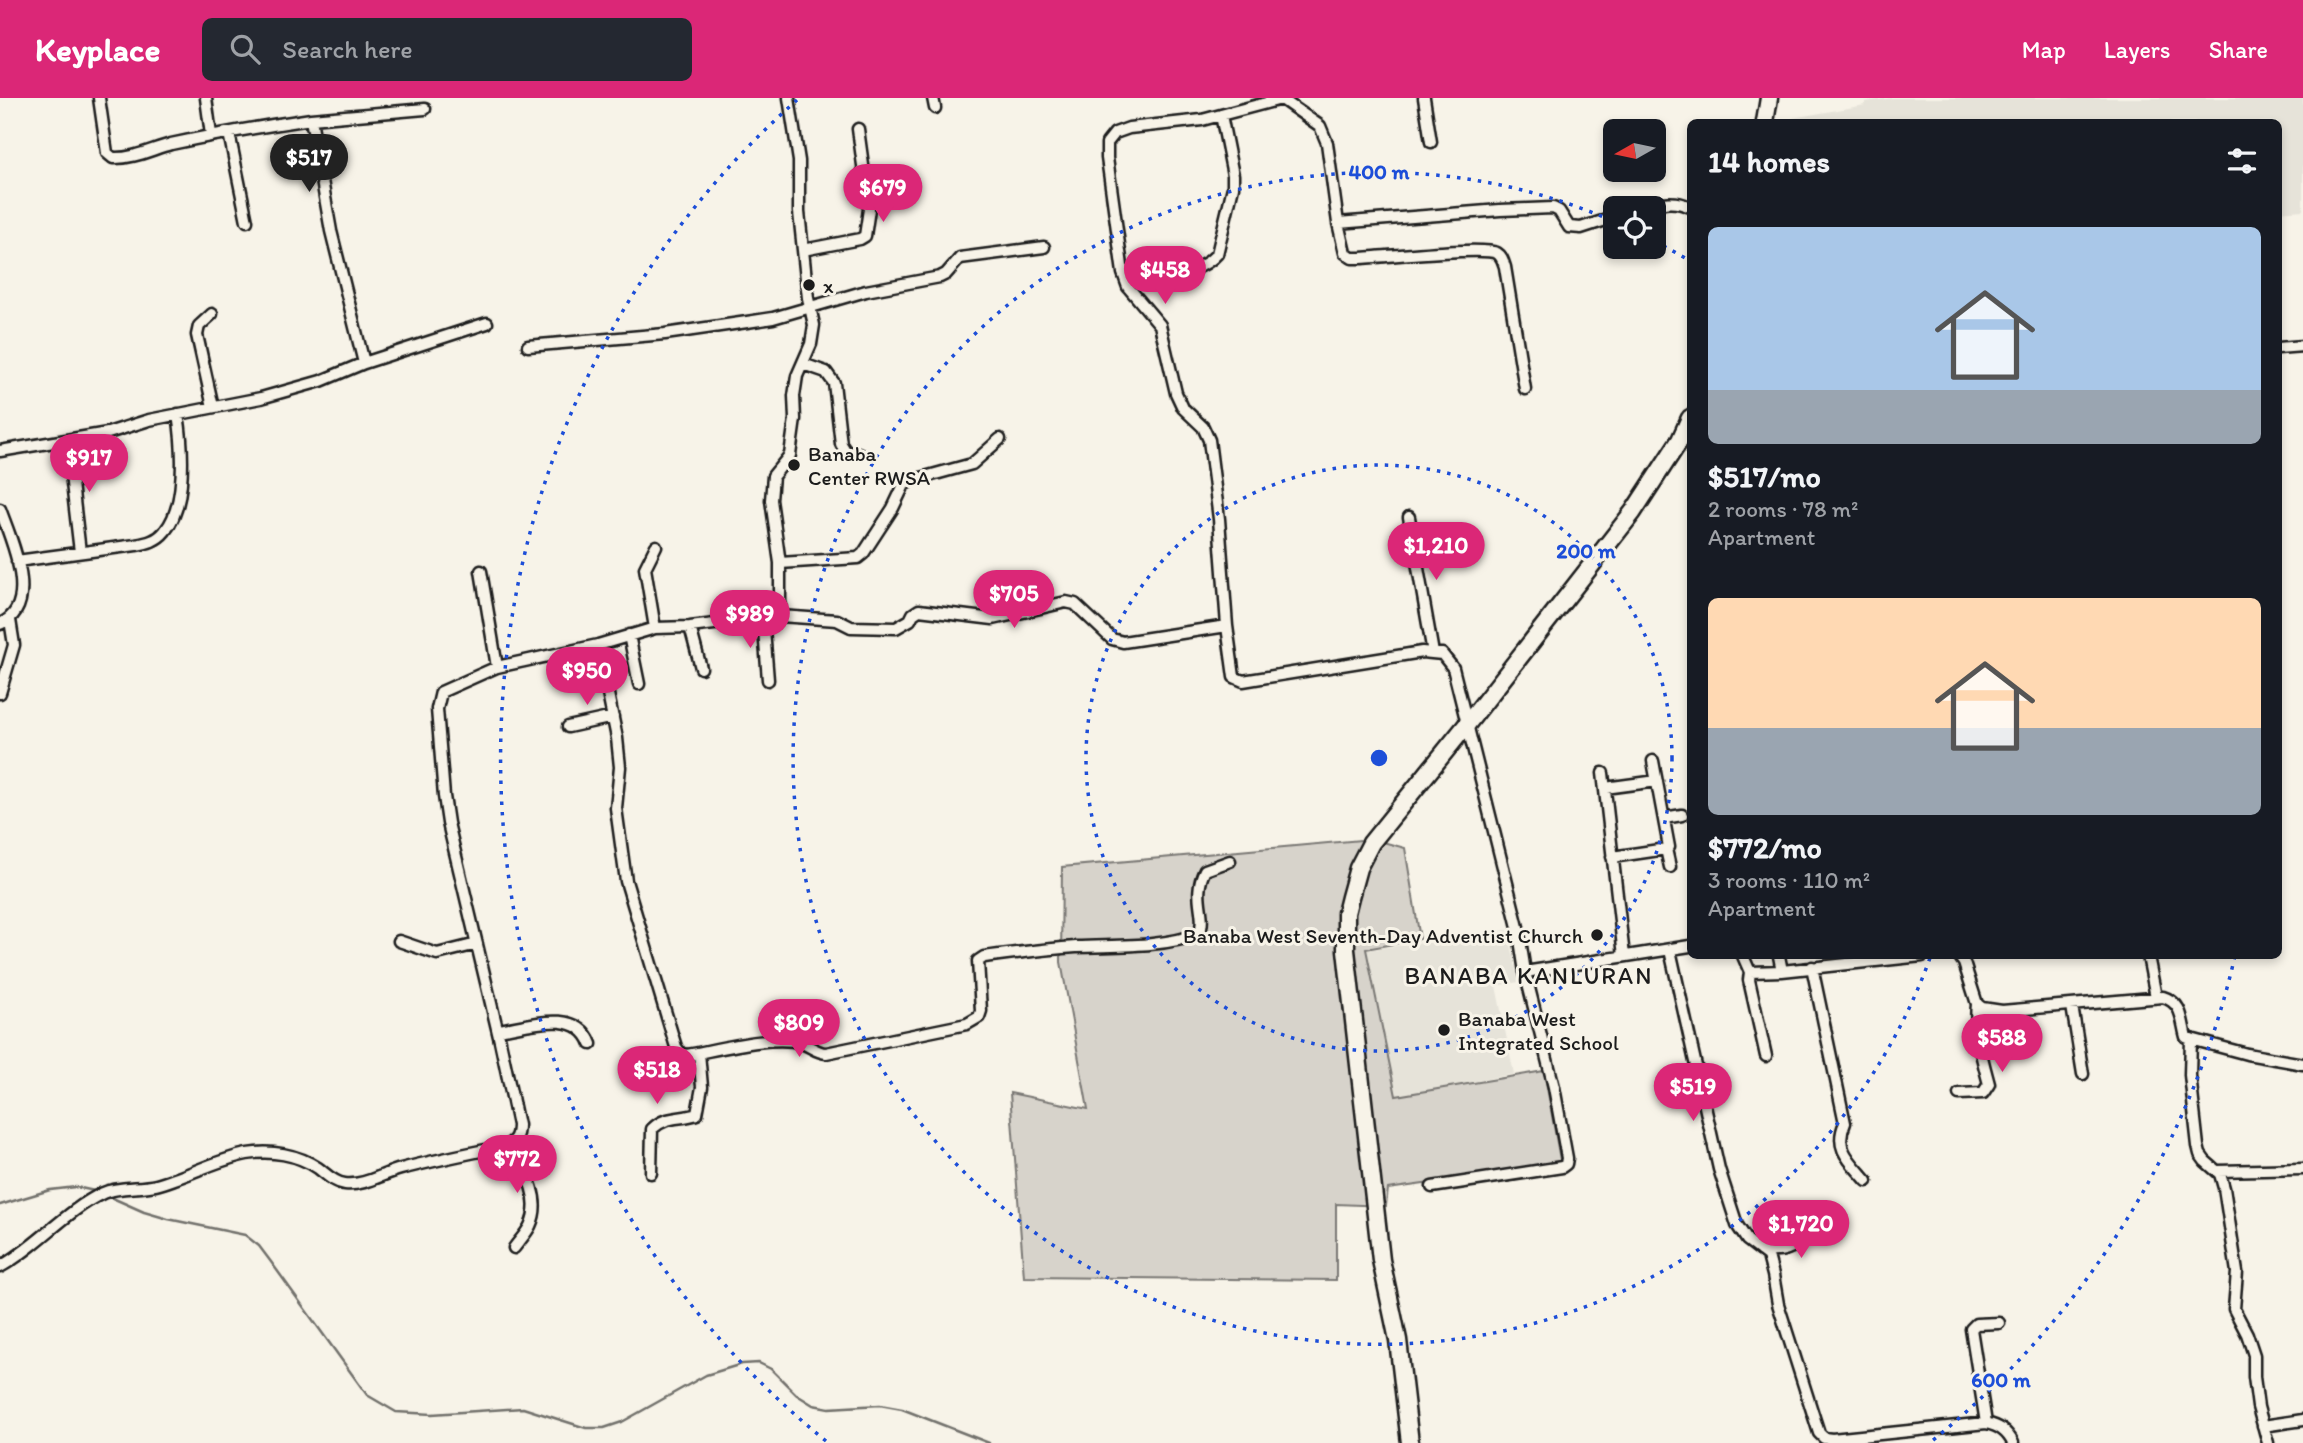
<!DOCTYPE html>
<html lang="en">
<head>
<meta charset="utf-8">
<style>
	:root { --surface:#171b24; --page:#242831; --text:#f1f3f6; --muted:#9ea1a6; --accent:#db2777 }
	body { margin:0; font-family:Itim,sans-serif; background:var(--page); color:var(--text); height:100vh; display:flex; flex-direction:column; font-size:26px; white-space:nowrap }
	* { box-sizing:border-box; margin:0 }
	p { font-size:23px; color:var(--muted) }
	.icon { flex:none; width:38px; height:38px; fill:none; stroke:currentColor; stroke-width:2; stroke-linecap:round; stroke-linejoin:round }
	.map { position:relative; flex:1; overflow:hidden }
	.sheet { position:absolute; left:1687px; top:21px; width:595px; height:840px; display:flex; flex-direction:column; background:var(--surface); border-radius:10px; box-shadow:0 4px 10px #0003 }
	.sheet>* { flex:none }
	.needle { width:46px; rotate:261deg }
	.fabs { position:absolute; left:1603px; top:21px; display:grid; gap:14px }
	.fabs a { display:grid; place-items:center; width:63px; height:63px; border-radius:10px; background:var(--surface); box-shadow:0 4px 10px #0003; font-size:35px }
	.price { position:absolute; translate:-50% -60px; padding:0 16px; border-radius:24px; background:var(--accent); color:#fff; font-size:23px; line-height:46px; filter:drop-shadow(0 2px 4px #0008) }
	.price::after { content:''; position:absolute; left:50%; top:42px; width:21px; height:16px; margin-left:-10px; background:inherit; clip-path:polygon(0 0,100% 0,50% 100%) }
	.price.active { background:#222; color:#fff }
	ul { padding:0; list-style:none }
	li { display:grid; align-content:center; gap:14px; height:371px; padding:0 21px }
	li span { display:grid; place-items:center; height:217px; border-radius:10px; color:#555 }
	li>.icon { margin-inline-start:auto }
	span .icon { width:126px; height:126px; fill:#fffc; stroke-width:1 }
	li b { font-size:30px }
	h2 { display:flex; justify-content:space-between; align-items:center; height:84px; padding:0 21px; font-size:30px }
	header { display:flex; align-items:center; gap:42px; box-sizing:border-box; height:98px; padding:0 35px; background:var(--accent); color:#fff }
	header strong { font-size:33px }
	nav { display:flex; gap:38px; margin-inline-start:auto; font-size:24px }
	.search { width:490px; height:63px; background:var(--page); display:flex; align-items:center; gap:18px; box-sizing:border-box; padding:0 24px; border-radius:10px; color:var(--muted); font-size:26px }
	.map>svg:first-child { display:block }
</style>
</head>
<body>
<header>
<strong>Keyplace</strong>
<div class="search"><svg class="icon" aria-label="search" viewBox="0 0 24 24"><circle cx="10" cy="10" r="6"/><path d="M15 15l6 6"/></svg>Search here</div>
<nav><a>Map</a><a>Layers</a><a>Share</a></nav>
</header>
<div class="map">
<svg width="2303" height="1345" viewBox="0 0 2303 1345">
	<rect width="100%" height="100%" fill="#f7f3e8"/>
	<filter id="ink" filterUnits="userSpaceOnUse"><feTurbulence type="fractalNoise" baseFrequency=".0143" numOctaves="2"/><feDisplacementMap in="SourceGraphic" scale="14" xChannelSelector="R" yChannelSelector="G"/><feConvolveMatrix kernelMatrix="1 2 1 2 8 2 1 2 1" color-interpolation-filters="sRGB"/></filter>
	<g filter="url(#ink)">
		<path fill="#e6e3d9" d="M1893,0H2303V112L2279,114L2278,24H1792L1793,20L1865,7V4Z
			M1508,832L1519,884L1496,888L1514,976L1396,998L1367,852Z"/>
		<path fill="#d7d3cb" stroke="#7a7874" stroke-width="2" d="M1372,741L1405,750L1420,841L1366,851L1396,998L1544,973L1561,1067L1388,1091L1386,1108L1336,1106V1182L1024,1179L1010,995L1088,1011L1061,864L1062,769Z"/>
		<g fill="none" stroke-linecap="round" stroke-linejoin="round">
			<path stroke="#72716c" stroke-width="2.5" d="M108,1098L144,1114L168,1121L245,1137L259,1148L271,1164L367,1297L396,1314L432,1316L523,1310L586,1330H604L622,1324L706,1277L742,1266L759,1265L771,1271L797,1297L813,1307L829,1310L880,1307L902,1311L989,1345
				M0,1107L50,1092L76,1089L99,1094"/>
			<defs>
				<path id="minor" d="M99,0L107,55L113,60C133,61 152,51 171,46C217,36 264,28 311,21L331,133L364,265
					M206,0L211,37
					M789,0L799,63V114L808,200L814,227L811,246L797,278L794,298L795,321L790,357L773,378L771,402L780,465V518L837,522L851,529L896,530L910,522L913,516L919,512L993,521L1066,504L1075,506L1112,541L1123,544L1227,528L1234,579L1243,583L1422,554L1442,556L1453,570L1518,829L1525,874L1554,989L1567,1060L1566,1066L1562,1069L1432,1089
					M933,0L935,10
					M1280,0L1320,28L1327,45L1338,125L1345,155L1352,160H1361C1384,159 1482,148 1497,155C1502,158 1503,163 1505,169L1525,291
					M1424,0L1431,44
					M311,21L425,11
					M229,35L247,123
					M1643,110C1661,105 1673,101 1690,109
					M1338,125L1500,112L1553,110L1559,113L1569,129L1581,130L1615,119
					M803,152L860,141L865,138L869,111L858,31
					M1181,176C1195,171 1207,167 1217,156L1233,89V77L1221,17
					M212,216L199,228L197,237L213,309
					M528,248L665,236L747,224L773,220L866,193L940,179L946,176L960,160L1044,149
					M2278,250L2303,248
					M803,266L826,274L834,285L841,346L846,354L858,355
					M67,342L80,454
					M0,353L108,335L149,322L261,300L321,283L364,265L487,225
					M0,411C11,442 42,508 0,526
					M1409,419L1433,555
					M17,463L136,447C147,445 157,443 165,433C187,407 183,348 178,316
					M780,465L858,460L863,456L893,410L904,387L910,383L972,366L1000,341
					M481,473L497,569
					M763,519L768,582
					M1227,528L1219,421L1209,342L1203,329L1183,310L1176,295L1160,227L1128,189L1123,175L1107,60V45L1115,35L1129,30L1202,22L1281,1
					M690,529L701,570
					M655,530L645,470L656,448
					M629,537L639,586
					M598,547L617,640L620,669L616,710L626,783L676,949L681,956L687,957C716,952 775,936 801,945C811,948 815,954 826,955L967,926L979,919L981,913L978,863L984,859C1015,855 1045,851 1076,849C1117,847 1160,850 1199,836C1208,817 1191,799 1205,772L1230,763
					M0,595L14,547L10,522
					M568,629L613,619
					M1603,675L1624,858
					M1605,690L1657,683
					M1664,720L1682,717
					M1666,751L1670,769
					M1612,759L1666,751L1669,749L1653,663
					M399,843L437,856L477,846
					M1670,852L1719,1071L1737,1127L1747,1142L1768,1158L1773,1177L1778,1206L1819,1335L1824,1340L1832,1341L1986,1325C1999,1328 2007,1333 2013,1345
					M1743,858L1750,874L1782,873L1922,858
					M1779,858L1782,873
					M1959,858L1964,865L1977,906L1982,910L2002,913L2163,899C2183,905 2181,921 2186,939L2191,941L2247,956L2303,966
					M2148,858L2156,899
					M1812,869L1845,1025C1833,1051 1851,1064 1867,1083
					M1525,874L1690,848
					M1750,874L1749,882L1766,958
					M2072,908L2083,976
					M498,932C527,928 577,909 591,946
					M2191,941L2190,977L2198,1048L2200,1056L2205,1063L2220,1076L2224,1090L2237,1174L2234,1211L2247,1236L2254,1257V1279L2258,1309L2268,1345
					M1959,996L1983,995L1989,986C1982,960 1974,933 1977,906
					M509,1046C523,1070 544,1099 530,1128C526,1136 519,1143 514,1150
					M2217,1073L2303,1071
					M651,1075L652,1031C666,1017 680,1022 697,1016L702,989L699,955
					M1761,1153C1774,1153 1787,1155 1797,1145L1795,1129
					M0,1169C37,1149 65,1113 103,1095C119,1088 139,1091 156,1087C187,1079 215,1062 247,1056C271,1052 297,1056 318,1070C326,1076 334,1085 345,1086C364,1088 382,1076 401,1071C435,1062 470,1055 505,1048C515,1044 518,1038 518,1027L500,943L448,725L444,698L437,611L441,594L497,569L598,547L655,530L690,529L780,518
					M1986,1325L1971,1231L1976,1226L1999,1225
					M2263,1328L2303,1322"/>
				<path id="primary" d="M1765,24L1769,0
					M1410,1345L1398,1242L1381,1162L1346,852V815L1350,799L1358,770L1371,745L1468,625L1633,414L1680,342L1690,320"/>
			</defs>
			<use href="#minor" stroke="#1c1c1c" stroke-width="15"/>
			<use href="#primary" stroke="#1c1c1c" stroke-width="21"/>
			<use href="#minor" stroke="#f7f3e8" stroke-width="10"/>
			<use href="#primary" stroke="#f7f3e8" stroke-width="16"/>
		</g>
	</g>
	<g fill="none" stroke="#1d4ed8" stroke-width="3.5" stroke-dasharray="3.5 7">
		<circle cx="1379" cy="660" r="293"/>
		<path d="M1930 860A586 586 0 1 1 1613 123M1654 143A586 586 0 0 1 1690 163"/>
		<path d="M2235 858A879 879 0 0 1 1932 1343M826 1343A879 879 0 0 1 797 2"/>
	</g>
	<g fill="#1c1c1c" stroke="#f7f3e8" stroke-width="2.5">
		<circle cx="809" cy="187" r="7"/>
		<circle cx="794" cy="367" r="7"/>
		<circle cx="1597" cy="837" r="7"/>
		<circle cx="1444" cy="932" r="7"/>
	</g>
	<g text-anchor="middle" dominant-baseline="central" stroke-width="6" stroke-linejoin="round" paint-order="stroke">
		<g font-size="21" fill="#1c1c1c" stroke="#f7f3e8" text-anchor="start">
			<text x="823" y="187">x</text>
			<text x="808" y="355">Banaba<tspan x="808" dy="24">Center RWSA</tspan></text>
			<text x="1583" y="837" text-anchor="end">Banaba West Seventh-Day Adventist Church</text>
			<text x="1458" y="920">Banaba West<tspan x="1458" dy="24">Integrated School</tspan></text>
		</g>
		<g font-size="24" letter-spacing="2" fill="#1c1c1c" stroke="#f7f3e8">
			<text x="1529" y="877">BANABA KANLURAN</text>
		</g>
	</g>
	<circle cx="1379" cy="660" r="10" fill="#1d4ed8" stroke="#f7f3e8" stroke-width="3.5"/>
	<g font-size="21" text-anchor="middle" font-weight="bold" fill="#1d4ed8" stroke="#f7f3e8" stroke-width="6" stroke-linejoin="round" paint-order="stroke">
		<text x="1379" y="81">400 m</text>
		<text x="1586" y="460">200 m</text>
		<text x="2001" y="1289">600 m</text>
	</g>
</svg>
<div class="fabs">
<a><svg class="needle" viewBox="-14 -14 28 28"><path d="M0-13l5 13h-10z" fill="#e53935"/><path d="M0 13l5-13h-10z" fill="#9ea1a6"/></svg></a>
<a><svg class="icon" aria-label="locate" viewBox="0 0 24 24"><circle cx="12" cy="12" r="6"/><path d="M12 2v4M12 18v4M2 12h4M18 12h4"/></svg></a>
</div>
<b class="price active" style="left:309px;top:96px">$517</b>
<b class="price" style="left:883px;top:126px">$679</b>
<b class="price" style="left:1165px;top:208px">$458</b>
<b class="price" style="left:89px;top:396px">$917</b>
<b class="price" style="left:1436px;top:484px">$1,210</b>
<b class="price" style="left:1014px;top:532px">$705</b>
<b class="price" style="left:750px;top:552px">$989</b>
<b class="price" style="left:587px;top:609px">$950</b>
<b class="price" style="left:799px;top:961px">$809</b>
<b class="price" style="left:2002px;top:976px">$588</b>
<b class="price" style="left:657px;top:1008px">$518</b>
<b class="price" style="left:1693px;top:1025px">$519</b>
<b class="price" style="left:517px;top:1097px">$772</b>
<b class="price" style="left:1801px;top:1162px">$1,720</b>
<section class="sheet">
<h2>14 homes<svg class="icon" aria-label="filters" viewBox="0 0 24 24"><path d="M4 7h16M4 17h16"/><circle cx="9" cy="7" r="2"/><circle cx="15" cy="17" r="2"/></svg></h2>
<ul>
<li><span style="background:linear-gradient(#a9c7e8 75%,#9aa5b1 0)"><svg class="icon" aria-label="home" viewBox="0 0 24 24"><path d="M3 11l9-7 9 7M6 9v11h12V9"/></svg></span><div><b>$517/mo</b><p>2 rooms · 78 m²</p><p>Apartment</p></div></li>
<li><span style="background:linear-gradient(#ffd9b3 60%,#9aa5b1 0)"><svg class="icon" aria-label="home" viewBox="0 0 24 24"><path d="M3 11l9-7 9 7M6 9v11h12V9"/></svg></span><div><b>$772/mo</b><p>3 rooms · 110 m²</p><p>Apartment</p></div></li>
</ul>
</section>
</div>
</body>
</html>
